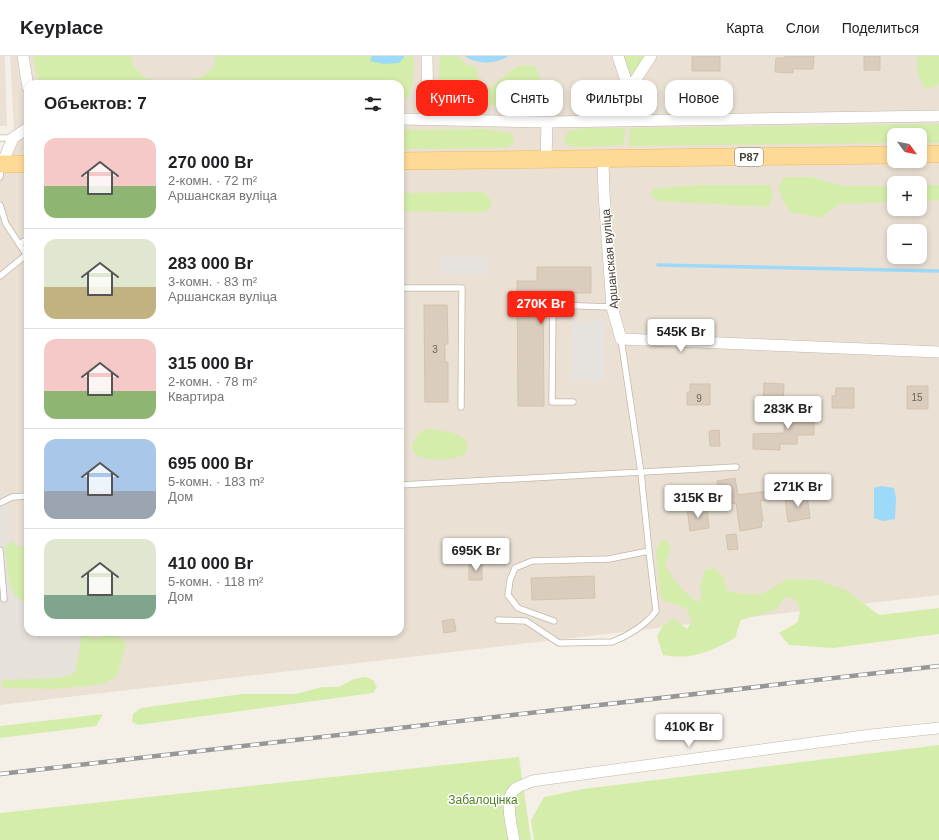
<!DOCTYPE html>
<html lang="ru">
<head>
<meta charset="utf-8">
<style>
	:root { --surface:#fff; --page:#f6f6f6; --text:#202124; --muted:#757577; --line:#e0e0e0; --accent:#ff2514 }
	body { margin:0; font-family:Arial,sans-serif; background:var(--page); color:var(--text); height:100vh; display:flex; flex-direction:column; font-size:15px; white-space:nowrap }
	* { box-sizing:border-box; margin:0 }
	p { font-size:13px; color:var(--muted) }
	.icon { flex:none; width:22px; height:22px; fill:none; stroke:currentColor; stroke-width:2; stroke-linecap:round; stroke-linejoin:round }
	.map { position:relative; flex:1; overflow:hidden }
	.details { position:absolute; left:24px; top:24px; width:380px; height:556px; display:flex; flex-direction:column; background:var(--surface); border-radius:12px; box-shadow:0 2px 6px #0003 }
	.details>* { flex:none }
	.top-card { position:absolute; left:416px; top:24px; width:380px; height:36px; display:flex; gap:8px }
	.needle { width:26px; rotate:123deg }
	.buttons { position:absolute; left:887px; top:72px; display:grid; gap:8px }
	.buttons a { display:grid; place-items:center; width:40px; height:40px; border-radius:8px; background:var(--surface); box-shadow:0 2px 6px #0003; font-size:20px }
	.price { position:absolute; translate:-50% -34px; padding:0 9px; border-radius:4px; background:#fff; color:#222; font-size:13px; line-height:26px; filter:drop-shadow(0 1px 2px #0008) }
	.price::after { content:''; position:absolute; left:50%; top:24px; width:12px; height:9px; margin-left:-6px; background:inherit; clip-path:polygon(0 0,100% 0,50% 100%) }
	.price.current { background:var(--accent); color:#fff }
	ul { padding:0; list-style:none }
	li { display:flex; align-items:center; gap:12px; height:100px; padding:0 20px }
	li+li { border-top:1px solid var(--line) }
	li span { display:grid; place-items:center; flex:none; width:112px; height:80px; border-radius:12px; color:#555 }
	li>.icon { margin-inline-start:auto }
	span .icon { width:48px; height:48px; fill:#fffc; stroke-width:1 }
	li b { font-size:17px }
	h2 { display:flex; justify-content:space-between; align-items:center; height:48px; padding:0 20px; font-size:17px }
	.tag { padding:0 14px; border-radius:12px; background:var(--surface); box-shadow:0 2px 6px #0003; font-size:14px; line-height:36px }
	.tag.current { background:var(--accent); color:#fff }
	header { display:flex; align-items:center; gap:24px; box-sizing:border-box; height:56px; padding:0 20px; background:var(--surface); border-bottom:1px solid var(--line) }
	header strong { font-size:19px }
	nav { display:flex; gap:22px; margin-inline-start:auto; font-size:14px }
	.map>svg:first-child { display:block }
</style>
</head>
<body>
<header>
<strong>Keyplace</strong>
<nav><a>Карта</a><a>Слои</a><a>Поделиться</a></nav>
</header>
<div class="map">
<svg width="939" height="784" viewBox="0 0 939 784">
	<rect width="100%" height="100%" fill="#f5f0e7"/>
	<path fill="#eae1d4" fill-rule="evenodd" d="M0,0H5L7,70H0Z
		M10,0H939V539L0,649V98L14,75ZM28,28H400V576H28ZM894,79H920V105H894ZM894,127H920V153H894ZM894,175H920V201H894Z"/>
	<path fill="#e7e1dc" d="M0,438L7,448L8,477L28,498V576H85L88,623L0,627Z"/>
	<path fill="#d5edab" d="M35,0H132L133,10L145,22L170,28H39L33,2Z
		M215,0H372L370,5L414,0L413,25L409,41L400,45V28H174L202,21L215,10Z
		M440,0H459L465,8L476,11L480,29L489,33C507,20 511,6 535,10L542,26L541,40L531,46L489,50L447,47L440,42L438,31Z
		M622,0H646L630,24Z
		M917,0H939V28L927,34C918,24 916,13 917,0Z
		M939,68V87H920V79H894V87L629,90L630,72Z
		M585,72H625L624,89C612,89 581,93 570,90C560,87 565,76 572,74C576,73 581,73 585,72Z
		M487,73L510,77L514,82L513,87L509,91L501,92L400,93V74Z
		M784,121H812L842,130H894V146L839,148L821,162L790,156L784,147L778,131Z
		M701,129H770L773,140L768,151L657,145L650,137L656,132Z
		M920,129H939V144L920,145Z
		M485,136L492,146L488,155L473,157L400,155V137Z
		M431,373C444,375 460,376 468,387L466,397C455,406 428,405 415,399L412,391C416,379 418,374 431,373Z
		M28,482V549L15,540L9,525L5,491L11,485L19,491L25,489Z
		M661,484L669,486L670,496L665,508C673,524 683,536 698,546L702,543L700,531L705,514L714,512L724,521L727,535L744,538H762L788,523L817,524L846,534L879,559L939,552V578L833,592L789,589L779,577L798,566L800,555L797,545L786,540L775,554L741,564L735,582C710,596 692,604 663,599L657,581C661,572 665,566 674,563L687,573L692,565L686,552L664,545L660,538L656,495Z
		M81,576H87L90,581L95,583L104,579H118L126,589L117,620L103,628L88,630L54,633L4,632L1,629L2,624L59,622L75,617C78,603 81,590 81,576Z
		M366,621L373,624L377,631L373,637L138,669L132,666L133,658L141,652L242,638H295L322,631H339L354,623Z
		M103,658L96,670L0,682V670Z
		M939,689V784H534L531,764L544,741L583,733Z
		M519,701L531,784H0V757Z"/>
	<path fill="#e6e3df" d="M441,200L488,201L487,218H441Z
		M572,265H604V325H571Z"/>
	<path fill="#9dd9f8" d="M372,0H405L399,7L384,8L370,5Z
		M465,0H508C498,8 476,9 465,0Z
		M881,430L894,432L896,443L895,463L883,465L874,462V432Z"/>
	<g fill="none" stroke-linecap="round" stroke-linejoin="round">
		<path stroke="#9dd9f8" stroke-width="3.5" d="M658,209L939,215"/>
	</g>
	<path fill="#dbcdbe" stroke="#d3c2ad" d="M692,0H720V15H692Z
		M785,0H814L813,13H793V17L775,16L776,2H785Z
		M864,0H880V14H864Z
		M537,211H591V237H543L544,350H518L517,225H537Z
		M424,249H447L448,288H445V306H448V346H425Z
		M764,327L784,328L783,350H763Z
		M690,328H710V349H687V336H690Z
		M907,330H928V353H907Z
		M836,332H854V352H832V340H835Z
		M785,353H814V379H797V388H780V394L753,393V378L784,377Z
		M719,374L720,390H710L709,375Z
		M735,422L738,439L791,432L792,440L760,445L763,465H761L762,471L740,475L736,447L721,450L717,425Z
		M807,438L810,462L788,466L785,442Z
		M707,451L709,472L690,475L687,453Z
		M736,478L738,493L728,494L726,479Z
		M482,507V524H469V508Z
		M594,520L595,542L532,544L531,522Z
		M454,563L456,575L444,577L442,565Z"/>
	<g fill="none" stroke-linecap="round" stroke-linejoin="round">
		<defs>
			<path id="lane" d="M0,82H13
				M0,121L1,110
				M0,149L6,168L28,201
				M19,188L28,183
				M0,220L26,199
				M400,234L401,232H462L461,351
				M573,346H552L553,249L612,251
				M400,429L736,411
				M0,447L12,441L28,440
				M0,494L4,543
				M498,564L526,565L559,587L612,586C628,580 646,569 656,555L649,495
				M554,565L518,552L508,539L510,524L515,512L532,505L609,503L649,495L641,417L621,283"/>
			<path id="street" d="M23,0L28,31
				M427,0L428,62
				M618,0L629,34L624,65
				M629,34L651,0
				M400,63L547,66L939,60
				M546,104L547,66
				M603,104L604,137L612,251L621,283L939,296
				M2,108L13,82L28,72
				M514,784C512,772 504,743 514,734C518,730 527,728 532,725L871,679L939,672"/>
			<path id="primary" d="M920,98H939
				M400,105L894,99
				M0,108H28"/>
		</defs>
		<use href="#lane" stroke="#c2b7a8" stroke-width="7"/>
		<use href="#street" stroke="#c2b7a8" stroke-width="12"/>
		<use href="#primary" stroke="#f0b85a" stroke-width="18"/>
		<use href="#lane" stroke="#fff" stroke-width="5.5"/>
		<use href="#street" stroke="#fff" stroke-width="11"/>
		<use href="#primary" stroke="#ffd996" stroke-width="17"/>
		<defs>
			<path id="rail" d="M0,718L939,610"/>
		</defs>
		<use href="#rail" stroke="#979797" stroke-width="4.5"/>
		<use href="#rail" stroke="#fff" stroke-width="3" stroke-dasharray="9" stroke-linecap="butt"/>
	</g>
	<g text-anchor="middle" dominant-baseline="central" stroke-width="3" stroke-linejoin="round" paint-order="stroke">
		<g font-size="10" fill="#6e6357">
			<text x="435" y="293">3</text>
			<text x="917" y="341">15</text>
			<text x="699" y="342">9</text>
		</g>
		<rect fill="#fff" stroke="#807972" stroke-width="1" x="735" y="92" width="28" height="18" rx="3"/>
		<g font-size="11" font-weight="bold" fill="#494035">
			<text x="749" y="101">Р87</text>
		</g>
		<g font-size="12" fill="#494035" stroke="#fff">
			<text transform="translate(610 203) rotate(-95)">Аршанская вуліца</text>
		</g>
		<g font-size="12" fill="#4d8121" stroke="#fff">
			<text x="483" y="744">Забалоцінка</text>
		</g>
	</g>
</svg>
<div class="buttons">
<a><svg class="needle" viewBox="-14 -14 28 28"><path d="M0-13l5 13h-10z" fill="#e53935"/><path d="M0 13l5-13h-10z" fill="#757577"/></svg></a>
<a>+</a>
<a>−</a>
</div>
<b class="price current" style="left:541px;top:269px">270K Br</b>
<b class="price" style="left:681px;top:297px">545K Br</b>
<b class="price" style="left:788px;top:374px">283K Br</b>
<b class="price" style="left:798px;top:452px">271K Br</b>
<b class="price" style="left:698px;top:463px">315K Br</b>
<b class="price" style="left:476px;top:516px">695K Br</b>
<b class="price" style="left:689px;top:692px">410K Br</b>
<div class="top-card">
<a class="tag current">Купить</a>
<a class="tag">Снять</a>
<a class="tag">Фильтры</a>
<a class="tag">Новое</a>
</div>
<section class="details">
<h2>Объектов: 7<svg class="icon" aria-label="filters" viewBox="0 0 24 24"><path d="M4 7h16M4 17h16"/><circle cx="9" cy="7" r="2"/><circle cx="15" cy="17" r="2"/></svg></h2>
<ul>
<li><span style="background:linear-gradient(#f6c9c9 60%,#8fb573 0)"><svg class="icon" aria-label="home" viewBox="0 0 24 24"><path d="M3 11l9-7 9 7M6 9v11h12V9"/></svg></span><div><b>270 000 Br</b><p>2-комн. · 72 m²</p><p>Аршанская вуліца</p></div></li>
<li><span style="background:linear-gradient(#dfe7d0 60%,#c2b280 0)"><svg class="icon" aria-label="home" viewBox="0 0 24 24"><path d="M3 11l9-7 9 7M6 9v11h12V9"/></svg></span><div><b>283 000 Br</b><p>3-комн. · 83 m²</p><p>Аршанская вуліца</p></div></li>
<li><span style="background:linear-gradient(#f6c9c9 65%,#8fb573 0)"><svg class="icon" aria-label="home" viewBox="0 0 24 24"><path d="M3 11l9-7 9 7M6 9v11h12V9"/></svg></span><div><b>315 000 Br</b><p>2-комн. · 78 m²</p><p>Квартира</p></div></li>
<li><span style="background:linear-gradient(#a9c7e8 65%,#9aa5b1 0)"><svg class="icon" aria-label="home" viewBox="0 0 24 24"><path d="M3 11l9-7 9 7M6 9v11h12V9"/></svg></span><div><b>695 000 Br</b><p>5-комн. · 183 m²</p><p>Дом</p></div></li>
<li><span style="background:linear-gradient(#dfe7d0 70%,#7fa58c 0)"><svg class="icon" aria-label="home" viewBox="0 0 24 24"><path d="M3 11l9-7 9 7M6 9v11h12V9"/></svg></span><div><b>410 000 Br</b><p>5-комн. · 118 m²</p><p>Дом</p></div></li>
</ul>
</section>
</div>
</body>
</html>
